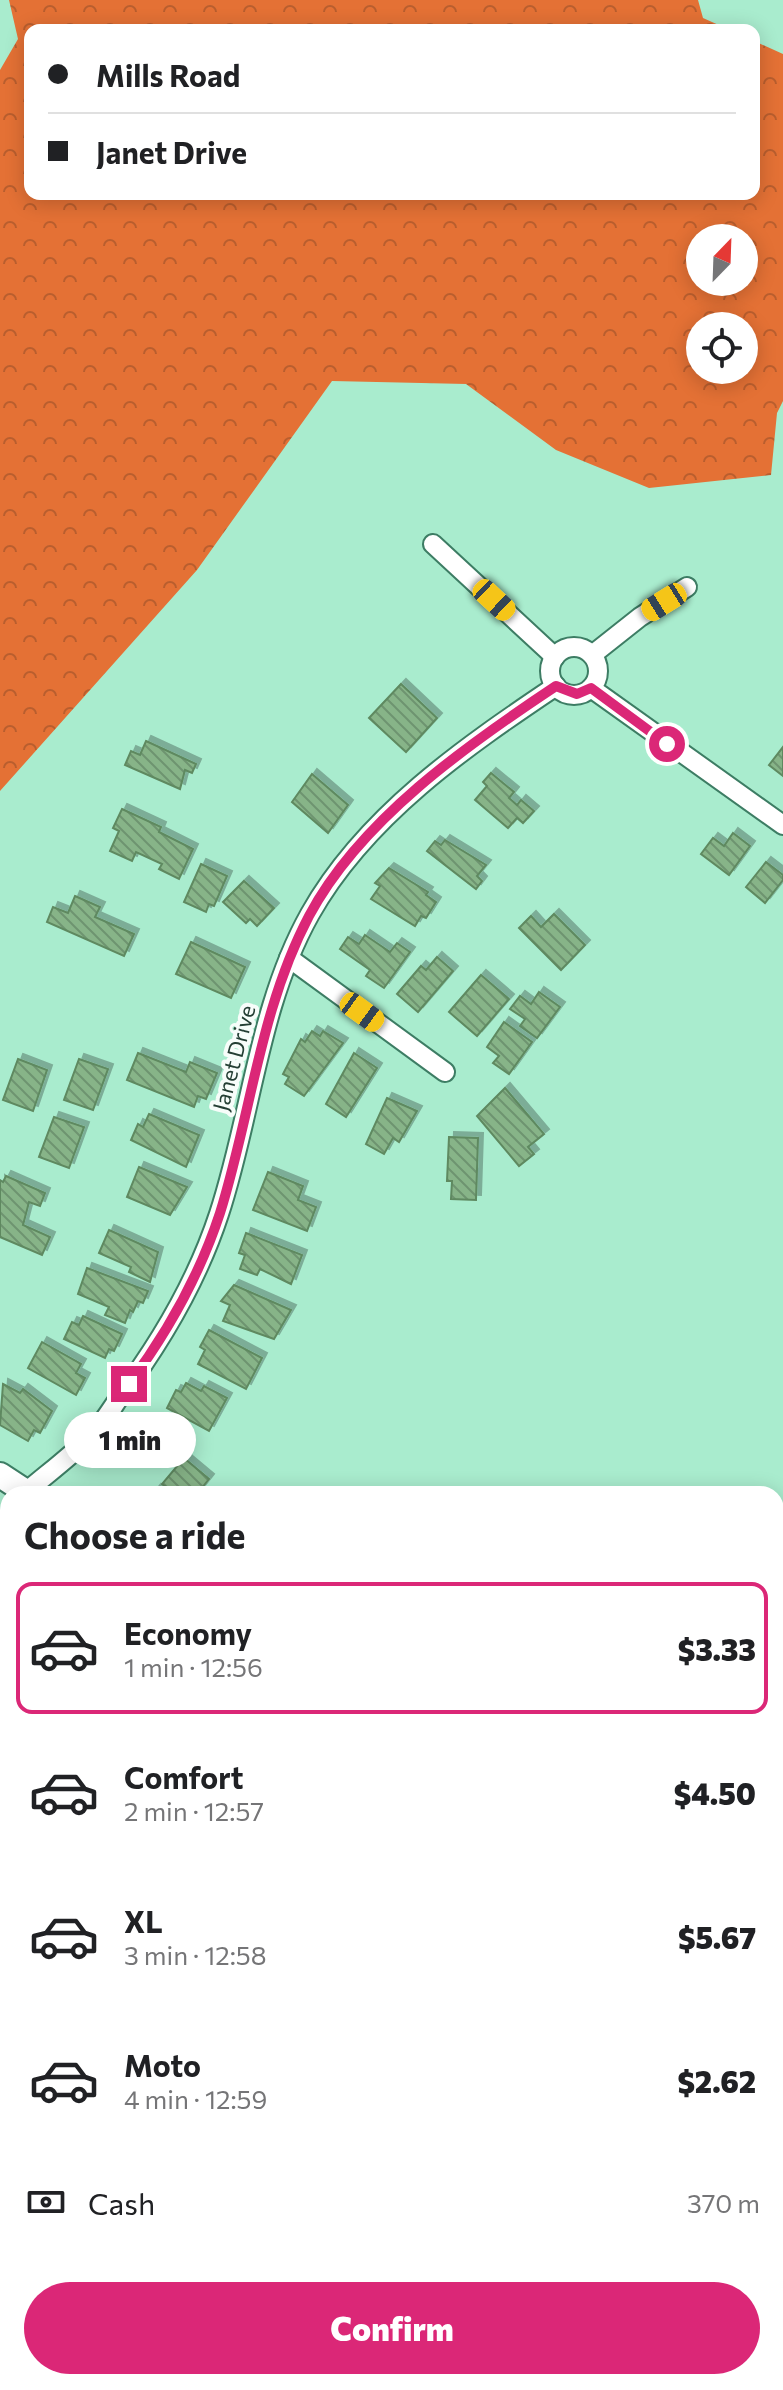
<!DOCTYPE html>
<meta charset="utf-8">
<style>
:root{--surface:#fff;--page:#f2f2f2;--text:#202124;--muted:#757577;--line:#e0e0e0;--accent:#db2777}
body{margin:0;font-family:Commissioner,sans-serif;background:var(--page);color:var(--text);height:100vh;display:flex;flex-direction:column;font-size:30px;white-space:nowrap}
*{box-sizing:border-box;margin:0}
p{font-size:26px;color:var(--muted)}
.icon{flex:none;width:44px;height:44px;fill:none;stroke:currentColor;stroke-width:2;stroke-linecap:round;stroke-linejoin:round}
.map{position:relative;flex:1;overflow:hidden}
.sheet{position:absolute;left:0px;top:1486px;width:784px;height:904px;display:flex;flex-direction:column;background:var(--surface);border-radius:24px 24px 0 0;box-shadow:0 4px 20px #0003}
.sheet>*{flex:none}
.guide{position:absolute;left:24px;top:24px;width:736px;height:176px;border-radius:16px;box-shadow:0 4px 20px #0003;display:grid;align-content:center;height:176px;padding:0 24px;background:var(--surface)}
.needle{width:52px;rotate:23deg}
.buttons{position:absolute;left:686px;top:224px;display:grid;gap:16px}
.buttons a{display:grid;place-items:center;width:72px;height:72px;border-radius:50%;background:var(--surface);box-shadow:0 4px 20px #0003;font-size:40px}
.end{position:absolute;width:36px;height:36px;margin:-18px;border:10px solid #db2777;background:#fff;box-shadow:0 0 0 4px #fff}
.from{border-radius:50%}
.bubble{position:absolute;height:56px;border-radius:28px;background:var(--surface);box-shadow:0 4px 20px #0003;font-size:26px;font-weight:800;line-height:56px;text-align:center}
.car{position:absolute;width:24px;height:48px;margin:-24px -12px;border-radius:10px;box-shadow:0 0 6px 2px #0007;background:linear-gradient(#f5c518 24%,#345 0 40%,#f5c518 0 76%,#345 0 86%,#f5c518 0)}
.guide b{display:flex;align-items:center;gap:28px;height:76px;font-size:30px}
.guide b+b{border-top:2px solid var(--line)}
.guide i{width:20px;height:20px;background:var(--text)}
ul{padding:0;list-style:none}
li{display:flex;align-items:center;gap:24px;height:132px;margin:0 16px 12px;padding:0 8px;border:4px solid transparent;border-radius:16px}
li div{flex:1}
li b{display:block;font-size:30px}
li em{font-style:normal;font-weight:800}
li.current{border-color:var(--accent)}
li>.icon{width:72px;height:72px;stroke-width:1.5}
h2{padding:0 24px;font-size:36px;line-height:96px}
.pay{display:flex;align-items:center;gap:20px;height:88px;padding:0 24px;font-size:30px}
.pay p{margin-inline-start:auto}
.primary-button{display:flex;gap:16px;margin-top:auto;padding:16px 24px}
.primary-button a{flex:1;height:92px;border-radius:48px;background:var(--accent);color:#fff;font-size:32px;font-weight:800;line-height:92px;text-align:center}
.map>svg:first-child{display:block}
.forest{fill:url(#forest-crowns);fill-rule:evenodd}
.building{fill:url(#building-back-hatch);stroke:#5e8960;stroke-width:2;filter:url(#shadow)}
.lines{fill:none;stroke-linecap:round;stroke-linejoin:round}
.minor-casing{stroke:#3d7d64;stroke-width:22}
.major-casing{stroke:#3d7d64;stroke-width:28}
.minor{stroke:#fff;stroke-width:18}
.major{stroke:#fff;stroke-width:24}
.route{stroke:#db2777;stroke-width:10}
.labels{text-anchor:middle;stroke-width:8;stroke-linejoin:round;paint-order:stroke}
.street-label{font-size:22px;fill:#243f34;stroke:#f7fdfa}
</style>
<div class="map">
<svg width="783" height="2390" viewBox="0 0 783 2390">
<defs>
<pattern id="forest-crowns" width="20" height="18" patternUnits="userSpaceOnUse" patternTransform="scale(2)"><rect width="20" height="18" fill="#e47135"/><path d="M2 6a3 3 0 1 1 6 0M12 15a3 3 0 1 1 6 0" fill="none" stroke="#b95e2e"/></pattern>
<pattern id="building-back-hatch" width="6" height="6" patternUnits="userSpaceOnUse" patternTransform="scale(2)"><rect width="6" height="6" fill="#87b488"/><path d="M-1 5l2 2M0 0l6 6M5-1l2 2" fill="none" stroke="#6e9470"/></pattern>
<filter id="shadow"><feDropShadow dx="5" dy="-5" stdDeviation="0" flood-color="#0004"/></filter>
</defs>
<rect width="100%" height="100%" fill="#a9ecce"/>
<g class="forest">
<path d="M 9,0 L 698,0 L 703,18 L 730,30 L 30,30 L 30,194 L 754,194 L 754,41 L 783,54 L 783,401 L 777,413 L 771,475 L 649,488 L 556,450 L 466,384 L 332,381 L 197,570 L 0,791 L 0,70 L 18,39 ZM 700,238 L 744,238 L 744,282 L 700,282 ZM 700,326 L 744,326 L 744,370 L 700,370 Z"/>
<path d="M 8,1731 L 8,2376 L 0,2376 L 0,1741 Z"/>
<path d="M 130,2382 L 480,2382 L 480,2390 L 304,2390 Z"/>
</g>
<g class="building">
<path d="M 401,684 L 437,718 L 406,752 L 369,718 Z"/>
<path d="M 146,741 L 196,764 L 192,773 L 185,770 L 180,789 L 125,765 L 131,751 L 140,755 Z"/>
<path d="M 783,747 L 783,776 L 769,765 Z"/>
<path d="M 491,773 L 514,792 L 509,798 L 517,805 L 521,800 L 534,811 L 523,823 L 517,818 L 508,828 L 475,800 L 487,786 L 483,782 Z"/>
<path d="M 312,774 L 348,805 L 328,833 L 292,802 Z"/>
<path d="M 122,809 L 161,827 L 159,832 L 193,849 L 179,879 L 159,869 L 162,864 L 136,852 L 132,861 L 110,851 L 119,831 L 113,828 Z"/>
<path d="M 733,833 L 750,846 L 729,875 L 701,854 L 713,838 L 724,846 Z"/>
<path d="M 445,840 L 486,865 L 477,876 L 482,881 L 476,889 L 427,851 L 435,841 L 441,845 Z"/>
<path d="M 766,862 L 783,875 L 783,880 L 765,903 L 746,887 Z"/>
<path d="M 201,864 L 227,876 L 214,906 L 209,904 L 206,912 L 184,902 Z"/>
<path d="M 389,868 L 428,892 L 426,895 L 436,902 L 426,918 L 421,916 L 415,926 L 371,899 L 380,886 L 375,883 Z"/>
<path d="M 244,881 L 274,908 L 257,926 L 250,919 L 246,923 L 223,902 Z"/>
<path d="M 75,896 L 100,907 L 95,917 L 134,934 L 124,956 L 47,922 L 53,907 L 68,913 Z"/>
<path d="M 554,914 L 585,945 L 561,970 L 519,928 L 531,916 L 541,927 Z"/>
<path d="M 365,935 L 390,952 L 397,943 L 410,952 L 384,988 L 366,976 L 370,970 L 340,949 L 348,937 L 359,944 Z"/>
<path d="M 191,942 L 245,967 L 231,998 L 176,974 Z"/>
<path d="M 437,957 L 453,971 L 418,1012 L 397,994 L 421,966 L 426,970 Z"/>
<path d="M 481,975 L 509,999 L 477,1036 L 449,1012 Z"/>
<path d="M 539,992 L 560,1007 L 537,1038 L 520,1026 L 525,1019 L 510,1009 L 520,996 L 531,1004 Z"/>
<path d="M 504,1022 L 532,1042 L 509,1074 L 493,1063 L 499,1056 L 487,1047 Z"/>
<path d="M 312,1031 L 320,1036 L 323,1031 L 343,1043 L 304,1096 L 285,1084 L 289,1077 L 283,1074 L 301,1039 L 305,1042 Z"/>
<path d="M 138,1053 L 186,1072 L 190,1062 L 217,1073 L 206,1099 L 198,1096 L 194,1107 L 127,1080 Z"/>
<path d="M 354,1053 L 377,1068 L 346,1117 L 326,1104 Z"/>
<path d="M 18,1059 L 47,1070 L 33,1111 L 3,1100 Z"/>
<path d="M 79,1059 L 108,1069 L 93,1110 L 64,1100 Z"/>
<path d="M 505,1088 L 544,1134 L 528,1147 L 534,1154 L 519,1166 L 477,1116 Z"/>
<path d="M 387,1098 L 417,1111 L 399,1142 L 393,1138 L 384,1154 L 366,1144 Z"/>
<path d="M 149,1114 L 199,1135 L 186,1167 L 131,1140 L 138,1124 L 143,1127 Z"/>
<path d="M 54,1117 L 84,1127 L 69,1168 L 39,1157 Z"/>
<path d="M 449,1137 L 478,1138 L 476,1200 L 451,1199 L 452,1181 L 447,1181 Z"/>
<path d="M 139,1167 L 187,1187 L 170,1215 L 127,1197 Z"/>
<path d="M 268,1172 L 303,1186 L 298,1200 L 316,1207 L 307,1231 L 253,1210 Z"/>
<path d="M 6,1176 L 45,1193 L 40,1206 L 29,1202 L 23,1225 L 50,1237 L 42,1255 L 0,1237 L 0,1180 L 3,1182 Z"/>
<path d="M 109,1230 L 158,1252 L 150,1282 L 129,1272 L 131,1267 L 99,1253 Z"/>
<path d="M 246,1233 L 302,1255 L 291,1284 L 260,1269 L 257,1275 L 240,1269 L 245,1255 L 239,1253 Z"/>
<path d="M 87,1268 L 148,1291 L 143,1303 L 138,1301 L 133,1312 L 130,1310 L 125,1323 L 105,1315 L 109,1307 L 78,1294 Z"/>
<path d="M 234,1285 L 291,1310 L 274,1339 L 223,1321 L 230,1305 L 221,1301 Z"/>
<path d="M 83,1316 L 122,1334 L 114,1351 L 109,1349 L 105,1358 L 64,1339 L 72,1322 L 79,1325 Z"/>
<path d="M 209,1330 L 262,1358 L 246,1389 L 198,1364 L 205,1350 L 200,1347 Z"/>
<path d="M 42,1342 L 81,1364 L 76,1373 L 85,1378 L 76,1395 L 28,1368 Z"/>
<path d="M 186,1383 L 201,1391 L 204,1386 L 227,1398 L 209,1431 L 167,1408 L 176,1390 L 181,1392 Z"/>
<path d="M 3,1384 L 20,1393 L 23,1389 L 52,1411 L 40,1433 L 34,1430 L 28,1441 L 0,1425 Z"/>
<path d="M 184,1458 L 209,1479 L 197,1494 L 152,1494 L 156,1489 L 161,1493 L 166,1487 L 162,1484 Z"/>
<path d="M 776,1831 L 783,1837 L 783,1856 L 776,1865 Z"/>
<path d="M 779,2079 L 783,2083 L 783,2143 L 776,2149 L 776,2082 Z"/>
<path d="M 776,2271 L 783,2276 L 783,2374 L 776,2382 L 776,2328 L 783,2320 L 776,2314 Z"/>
<path d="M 654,2382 L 678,2382 L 683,2390 L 658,2390 Z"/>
</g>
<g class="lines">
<defs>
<g id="minor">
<path d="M 433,544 L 555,657"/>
<circle cx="574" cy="671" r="24"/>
<path d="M 592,655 L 640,617 L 687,587"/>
<path d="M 591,688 L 783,825"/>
<path d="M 289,958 L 445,1072"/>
<path d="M 26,1492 C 47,1474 70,1457 90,1437 C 101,1426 110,1411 119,1398 C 161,1342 197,1281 219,1214 C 252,1114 258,1007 310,914 C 365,816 465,747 556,686"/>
<path d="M 740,2382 L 751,2390"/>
<path d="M 687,2387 L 695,2382"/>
<path d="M 481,2390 L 482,2382"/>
<path d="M 526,2390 L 527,2382"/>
</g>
<g id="major">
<path d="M 0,1475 L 29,1494"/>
<path d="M 776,1936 L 783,1941"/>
</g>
</defs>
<use href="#minor" class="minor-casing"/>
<use href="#major" class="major-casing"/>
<use href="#minor" class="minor"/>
<use href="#major" class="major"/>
</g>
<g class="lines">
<path class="route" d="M 129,1384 C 167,1333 200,1274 220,1213 C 251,1114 260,1009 309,916 C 360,820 467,745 556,686 L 577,694 L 591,688 L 667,744"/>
</g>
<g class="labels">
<g class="street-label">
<text transform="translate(234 1058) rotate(-75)" y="8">Janet Drive</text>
</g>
</g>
</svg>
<div class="buttons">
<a><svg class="needle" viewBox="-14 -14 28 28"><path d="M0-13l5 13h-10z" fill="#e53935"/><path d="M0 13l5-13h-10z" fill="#757577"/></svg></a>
<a><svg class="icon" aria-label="locate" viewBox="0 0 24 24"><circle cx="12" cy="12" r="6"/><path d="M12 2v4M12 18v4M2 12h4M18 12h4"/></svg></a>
</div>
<i class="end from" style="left:667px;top:744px"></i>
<i class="end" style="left:129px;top:1384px"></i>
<div class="bubble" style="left:64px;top:1412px;width:132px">1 min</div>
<i class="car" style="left:494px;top:600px;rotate:133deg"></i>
<i class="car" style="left:664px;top:602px;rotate:238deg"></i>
<i class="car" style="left:362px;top:1012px;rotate:126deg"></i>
<div class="guide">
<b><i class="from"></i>Mills Road</b>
<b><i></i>Janet Drive</b>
</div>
<section class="sheet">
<h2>Choose a ride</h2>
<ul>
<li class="current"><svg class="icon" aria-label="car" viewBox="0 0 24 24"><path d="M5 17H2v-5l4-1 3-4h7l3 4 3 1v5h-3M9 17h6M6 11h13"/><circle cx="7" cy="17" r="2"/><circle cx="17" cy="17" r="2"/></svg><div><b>Economy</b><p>1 min · 12:56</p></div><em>$3.33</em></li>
<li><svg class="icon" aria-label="car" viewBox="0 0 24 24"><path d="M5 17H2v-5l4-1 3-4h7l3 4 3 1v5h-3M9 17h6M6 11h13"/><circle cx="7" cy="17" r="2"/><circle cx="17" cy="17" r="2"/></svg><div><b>Comfort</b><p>2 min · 12:57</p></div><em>$4.50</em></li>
<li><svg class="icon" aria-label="car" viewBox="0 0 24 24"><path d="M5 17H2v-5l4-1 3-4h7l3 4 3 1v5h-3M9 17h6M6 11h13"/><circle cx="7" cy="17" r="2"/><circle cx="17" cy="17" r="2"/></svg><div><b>XL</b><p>3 min · 12:58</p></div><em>$5.67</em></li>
<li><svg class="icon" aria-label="car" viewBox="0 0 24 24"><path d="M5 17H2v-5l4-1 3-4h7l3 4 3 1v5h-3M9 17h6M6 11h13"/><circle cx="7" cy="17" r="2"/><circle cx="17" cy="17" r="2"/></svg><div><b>Moto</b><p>4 min · 12:59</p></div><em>$2.62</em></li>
</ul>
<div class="pay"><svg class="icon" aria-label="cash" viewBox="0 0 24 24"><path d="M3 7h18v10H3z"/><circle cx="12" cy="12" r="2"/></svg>Cash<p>370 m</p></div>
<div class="primary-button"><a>Confirm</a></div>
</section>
</div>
